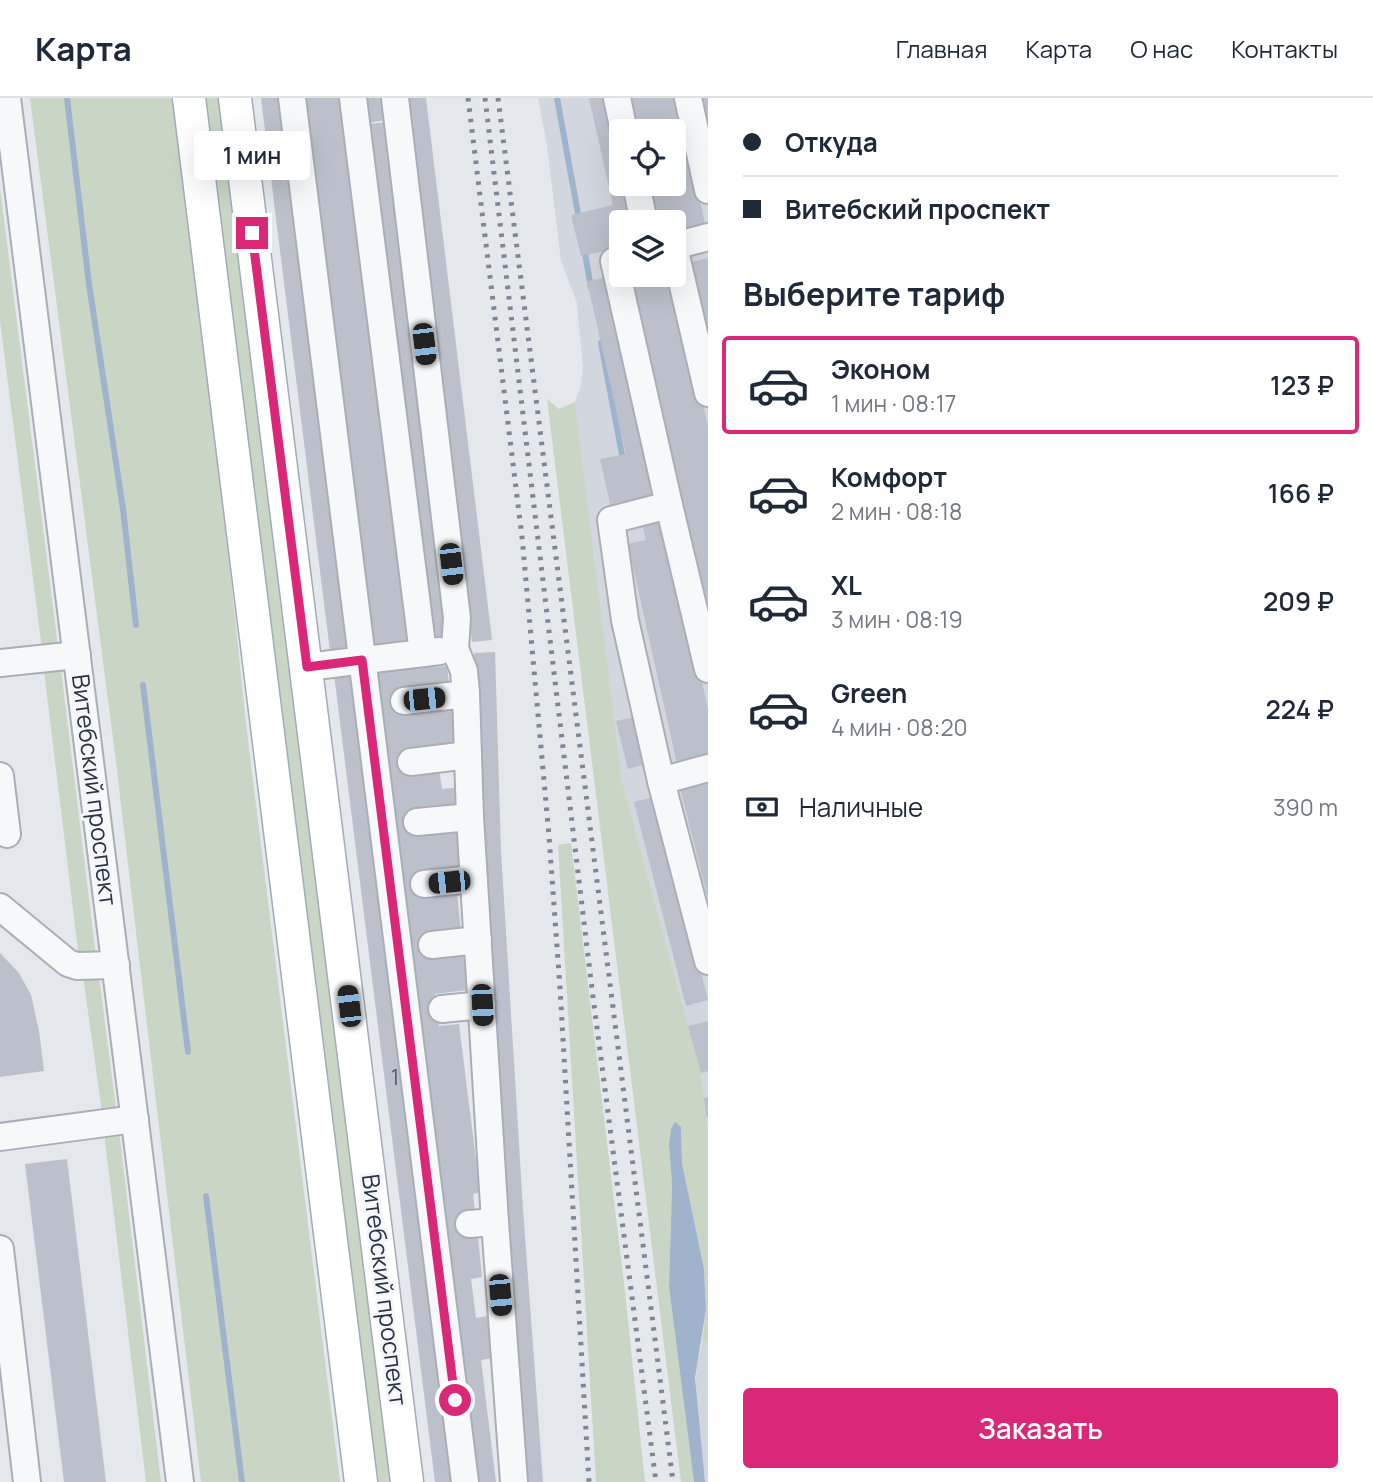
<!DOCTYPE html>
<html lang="ru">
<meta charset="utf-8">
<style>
:root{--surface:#fff;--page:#f6f6f7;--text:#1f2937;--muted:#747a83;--line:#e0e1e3;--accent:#db2777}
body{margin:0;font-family:Manrope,sans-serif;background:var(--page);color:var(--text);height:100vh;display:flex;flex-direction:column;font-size:26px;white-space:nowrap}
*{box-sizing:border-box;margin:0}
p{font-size:23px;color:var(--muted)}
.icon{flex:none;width:38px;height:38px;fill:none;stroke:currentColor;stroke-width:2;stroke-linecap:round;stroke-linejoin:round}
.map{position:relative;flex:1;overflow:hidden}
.side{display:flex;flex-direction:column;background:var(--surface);width:665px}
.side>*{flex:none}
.guide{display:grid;align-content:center;height:154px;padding:0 35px;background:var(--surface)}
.fabs{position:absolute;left:609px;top:21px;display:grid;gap:14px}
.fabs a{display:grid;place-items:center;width:77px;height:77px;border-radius:7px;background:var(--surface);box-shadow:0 7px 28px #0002;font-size:35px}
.end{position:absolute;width:32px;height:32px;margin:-16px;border:9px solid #db2777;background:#fff;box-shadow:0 0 0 4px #fff}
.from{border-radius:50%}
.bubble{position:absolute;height:49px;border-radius:7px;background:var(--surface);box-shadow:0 7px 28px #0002;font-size:23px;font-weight:600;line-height:49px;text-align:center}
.car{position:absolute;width:21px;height:42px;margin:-21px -10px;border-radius:9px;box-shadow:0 0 5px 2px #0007;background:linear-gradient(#222 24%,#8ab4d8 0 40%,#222 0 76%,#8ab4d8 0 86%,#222 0)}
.guide b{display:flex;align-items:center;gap:24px;height:66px;font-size:26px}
.guide b+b{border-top:2px solid var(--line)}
.guide i{width:18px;height:18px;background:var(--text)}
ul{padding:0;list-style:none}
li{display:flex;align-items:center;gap:21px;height:98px;margin:0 14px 10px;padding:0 21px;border:4px solid transparent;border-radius:7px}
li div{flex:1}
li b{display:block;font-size:26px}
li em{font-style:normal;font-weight:600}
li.selected{border-color:var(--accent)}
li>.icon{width:63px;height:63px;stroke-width:1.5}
h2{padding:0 35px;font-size:32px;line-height:84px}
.pay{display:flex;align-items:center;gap:18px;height:77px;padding:0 35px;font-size:26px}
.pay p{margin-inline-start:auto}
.button{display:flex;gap:14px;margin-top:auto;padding:14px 35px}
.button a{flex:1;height:80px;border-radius:7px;background:var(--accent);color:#fff;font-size:28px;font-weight:600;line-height:80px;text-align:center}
header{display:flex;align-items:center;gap:42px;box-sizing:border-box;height:98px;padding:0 35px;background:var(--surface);border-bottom:2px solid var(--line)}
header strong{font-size:33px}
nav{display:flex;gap:38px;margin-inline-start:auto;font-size:24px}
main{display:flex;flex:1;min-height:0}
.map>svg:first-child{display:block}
.built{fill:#d2d6de;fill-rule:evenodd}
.green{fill:#c9d6c5}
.water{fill:#9fb4cc}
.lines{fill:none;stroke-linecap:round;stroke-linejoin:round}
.stream{stroke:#9fb4cc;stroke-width:6}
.building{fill:#bbc0ca}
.minor-casing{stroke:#a9aeb7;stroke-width:30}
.major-casing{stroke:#a3abb8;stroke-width:35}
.minor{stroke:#f7f8fa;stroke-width:26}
.major{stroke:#fff;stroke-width:32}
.rail{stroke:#7d8696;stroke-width:5;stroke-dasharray:3.5 7;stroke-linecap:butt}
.route{stroke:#db2777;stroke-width:9}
.labels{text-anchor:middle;stroke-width:6;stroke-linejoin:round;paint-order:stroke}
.number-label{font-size:21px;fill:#4f5766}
.street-label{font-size:24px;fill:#2b3445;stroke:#f4f6f9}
</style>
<header>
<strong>Карта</strong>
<nav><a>Главная</a><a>Карта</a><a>О нас</a><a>Контакты</a></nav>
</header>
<main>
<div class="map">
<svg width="708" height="1384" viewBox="0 0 708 1384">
<rect width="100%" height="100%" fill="#e4e7ec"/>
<g class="built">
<path d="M 538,0 L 708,0 L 708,1033 L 701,975 L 622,683 L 575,304 L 581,287 L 583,270 L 577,205 L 561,163 L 547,47 ZM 621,33 L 674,33 L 674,86 L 621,86 ZM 621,124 L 674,124 L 674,177 L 621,177 Z"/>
<path d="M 702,1244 L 708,1245 L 708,1384 L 705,1384 L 695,1294 L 697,1268 Z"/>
</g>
<g class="green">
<path d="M 30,0 L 177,0 L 193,113 L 246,626 L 340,1384 L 201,1384 L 115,656 Z"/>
<path d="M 206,0 L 218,0 L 390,1384 L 378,1384 Z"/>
<path d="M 0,90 L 58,549 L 42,551 L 0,223 Z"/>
<path d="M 547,301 L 559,311 L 575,304 L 622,683 L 701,975 L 708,1033 L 708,1245 L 702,1244 L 706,1211 L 704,1171 L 682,1065 L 681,1030 L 675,1025 L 671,1031 L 669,1046 L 672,1087 L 669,1189 L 694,1384 L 681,1384 Z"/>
<path d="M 61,571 L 96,859 L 79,860 L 44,573 Z"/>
<path d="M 571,745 L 625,1194 L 645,1384 L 596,1384 L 558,747 Z"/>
<path d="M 83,878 L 99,878 L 116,1011 L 102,1014 Z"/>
<path d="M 119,1033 L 161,1384 L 146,1384 L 104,1034 Z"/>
</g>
<path class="water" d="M 675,1024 L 681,1029 L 682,1065 L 704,1171 L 706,1211 L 695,1280 L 705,1384 L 694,1384 L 669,1189 L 672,1087 L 669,1046 L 671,1031 Z"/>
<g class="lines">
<g class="stream">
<path d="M 67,0 L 89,186 L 123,411 L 136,527"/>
<path d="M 557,0 L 579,121"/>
<path d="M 584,149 L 591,190"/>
<path d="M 601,245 L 623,362"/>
<path d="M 143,587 L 188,954"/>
<path d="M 206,1098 L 242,1384"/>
</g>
</g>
<g class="building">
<path d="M 261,0 L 282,0 L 351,550 L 330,553 Z"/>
<path d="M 303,0 L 344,0 L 412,543 L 372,548 Z"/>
<path d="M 364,0 L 385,0 L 387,22 L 367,25 Z"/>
<path d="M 405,0 L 426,0 L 492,542 L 472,544 Z"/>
<path d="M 589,0 L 610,0 L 621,53 L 621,86 L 629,86 L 637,124 L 621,124 L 621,150 L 581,158 L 571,117 L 613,107 Z"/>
<path d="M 632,0 L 679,0 L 706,131 L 674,137 L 674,124 L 658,124 L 650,86 L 674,86 L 674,33 L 639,33 Z"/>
<path d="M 700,0 L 708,0 L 708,35 Z"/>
<path d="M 387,24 L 448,538 L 430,539 L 369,26 Z"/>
<path d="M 708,160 L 708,230 L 707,230 L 692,164 Z"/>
<path d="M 626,177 L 673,177 L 708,328 L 708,521 Z"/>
<path d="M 608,179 L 659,399 L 611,410 L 600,361 L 626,356 L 587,183 Z"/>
<path d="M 666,422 L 708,611 L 708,659 L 677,666 L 628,446 L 646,442 L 642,427 Z"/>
<path d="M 495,554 L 501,753 L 523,1111 L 543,1384 L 523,1384 L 481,751 L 474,555 Z"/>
<path d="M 434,559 L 435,569 L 447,568 L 449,586 L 397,592 L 400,617 L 452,611 L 456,647 L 405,653 L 408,677 L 439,672 L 442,691 L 454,690 L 457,707 L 412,713 L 416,737 L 457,732 L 462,770 L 457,795 L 467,892 L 435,896 L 439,928 L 459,926 L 480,1094 L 473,1096 L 475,1114 L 463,1115 L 466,1139 L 478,1138 L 482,1179 L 471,1181 L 476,1220 L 487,1218 L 493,1260 L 481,1262 L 496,1384 L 477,1384 L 375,567 Z"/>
<path d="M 354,574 L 455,1384 L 435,1384 L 334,576 Z"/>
<path d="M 634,619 L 646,666 L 628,671 L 616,623 Z"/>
<path d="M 708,683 L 708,797 L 707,797 L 680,690 Z"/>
<path d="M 657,698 L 708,902 L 686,908 L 634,704 Z"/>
<path d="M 0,855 L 19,875 L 31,897 L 39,933 L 44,973 L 0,979 Z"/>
<path d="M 708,923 L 708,973 L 701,975 L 688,928 Z"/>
<path d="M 708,999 L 708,1019 L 706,1019 L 704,1000 Z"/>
<path d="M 67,1061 L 106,1384 L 64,1384 L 46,1237 L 25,1066 Z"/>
</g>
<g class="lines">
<defs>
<g id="minor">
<path d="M 7,0 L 180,1384"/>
<path d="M 292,0 L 465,1384"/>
<path d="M 353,0 L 423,555"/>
<path d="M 395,0 L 457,520 L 455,551 L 464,573 L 466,596 L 470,719 L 495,1124 L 514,1384"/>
<path d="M 617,0 L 624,33"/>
<path d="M 688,0 L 708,92"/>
<path d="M 636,86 L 644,124"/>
<path d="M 674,148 L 708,139"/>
<path d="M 674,149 L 708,295"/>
<path d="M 621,161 L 614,163 L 669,407 L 611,422 L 625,522 L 661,683 L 708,863"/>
<path d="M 669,407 L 708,571"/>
<path d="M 0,565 L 77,557"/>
<path d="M 307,569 L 440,553"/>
<path d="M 404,603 L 466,596"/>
<path d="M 411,664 L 468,657"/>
<path d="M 0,678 L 7,736"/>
<path d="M 661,683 L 708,670"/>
<path d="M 417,724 L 470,719"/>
<path d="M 424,786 L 474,781"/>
<path d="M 0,809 L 68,865 L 77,868 L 116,867"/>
<path d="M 432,847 L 478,842"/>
<path d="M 442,911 L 482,907"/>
<path d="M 0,1039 L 135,1021"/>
<path d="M 469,1126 L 495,1124"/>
<path d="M 0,1151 L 27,1384"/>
</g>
<g id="major">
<path d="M 189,0 L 361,1384"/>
<path d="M 235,0 L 407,1384"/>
</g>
</defs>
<use href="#minor" class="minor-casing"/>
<use href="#major" class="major-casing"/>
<use href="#minor" class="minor"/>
<use href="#major" class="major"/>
<g class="rail">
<path d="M 468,0 L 522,439 L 549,738 L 560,890 L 589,1384"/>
<path d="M 485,0 L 592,891 L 656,1384"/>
<path d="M 498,0 L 673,1384"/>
</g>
</g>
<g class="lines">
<path class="route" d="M 252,135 L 307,569 L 362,562 L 455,1302"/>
</g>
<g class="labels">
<g class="number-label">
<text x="395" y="987">1</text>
</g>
<g class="street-label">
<text transform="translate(94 692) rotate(83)" y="8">Витебский проспект</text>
<text transform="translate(384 1192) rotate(83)" y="8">Витебский проспект</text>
</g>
</g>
</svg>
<div class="fabs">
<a><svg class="icon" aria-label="locate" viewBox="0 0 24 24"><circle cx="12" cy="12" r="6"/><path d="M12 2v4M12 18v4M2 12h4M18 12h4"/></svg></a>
<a><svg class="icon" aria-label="layers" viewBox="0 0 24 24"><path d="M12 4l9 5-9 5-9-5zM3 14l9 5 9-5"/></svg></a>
</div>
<i class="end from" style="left:455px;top:1302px"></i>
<i class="end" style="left:252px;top:135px"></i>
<div class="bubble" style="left:194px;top:33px;width:116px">1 мин</div>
<i class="car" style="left:424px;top:246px;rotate:173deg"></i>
<i class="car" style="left:451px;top:466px;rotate:173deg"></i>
<i class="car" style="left:424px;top:601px;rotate:84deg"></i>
<i class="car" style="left:449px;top:784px;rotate:264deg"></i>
<i class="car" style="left:482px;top:907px;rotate:177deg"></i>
<i class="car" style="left:349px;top:908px;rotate:353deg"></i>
<i class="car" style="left:500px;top:1197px;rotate:175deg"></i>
</div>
<section class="side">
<div class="guide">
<b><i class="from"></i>Откуда</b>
<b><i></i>Витебский проспект</b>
</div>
<h2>Выберите тариф</h2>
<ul>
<li class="selected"><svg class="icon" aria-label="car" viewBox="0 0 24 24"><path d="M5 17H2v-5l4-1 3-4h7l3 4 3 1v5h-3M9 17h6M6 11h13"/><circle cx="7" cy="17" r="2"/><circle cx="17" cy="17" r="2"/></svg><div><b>Эконом</b><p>1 мин · 08:17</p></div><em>123 ₽</em></li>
<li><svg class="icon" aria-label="car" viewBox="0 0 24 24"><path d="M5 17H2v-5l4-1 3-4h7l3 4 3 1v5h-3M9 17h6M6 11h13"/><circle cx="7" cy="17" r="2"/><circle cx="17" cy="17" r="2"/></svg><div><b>Комфорт</b><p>2 мин · 08:18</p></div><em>166 ₽</em></li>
<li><svg class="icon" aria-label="car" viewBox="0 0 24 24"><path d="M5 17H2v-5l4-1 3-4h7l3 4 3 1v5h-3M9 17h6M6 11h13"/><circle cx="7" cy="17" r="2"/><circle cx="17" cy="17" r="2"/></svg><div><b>XL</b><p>3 мин · 08:19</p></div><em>209 ₽</em></li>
<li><svg class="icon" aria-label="car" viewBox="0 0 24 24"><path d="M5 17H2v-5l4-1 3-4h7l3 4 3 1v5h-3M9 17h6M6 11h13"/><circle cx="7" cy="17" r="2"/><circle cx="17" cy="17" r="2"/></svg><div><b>Green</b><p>4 мин · 08:20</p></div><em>224 ₽</em></li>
</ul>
<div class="pay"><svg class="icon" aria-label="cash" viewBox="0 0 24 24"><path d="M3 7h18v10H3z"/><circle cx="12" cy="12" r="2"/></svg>Наличные<p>390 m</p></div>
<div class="button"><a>Заказать</a></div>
</section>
</main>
